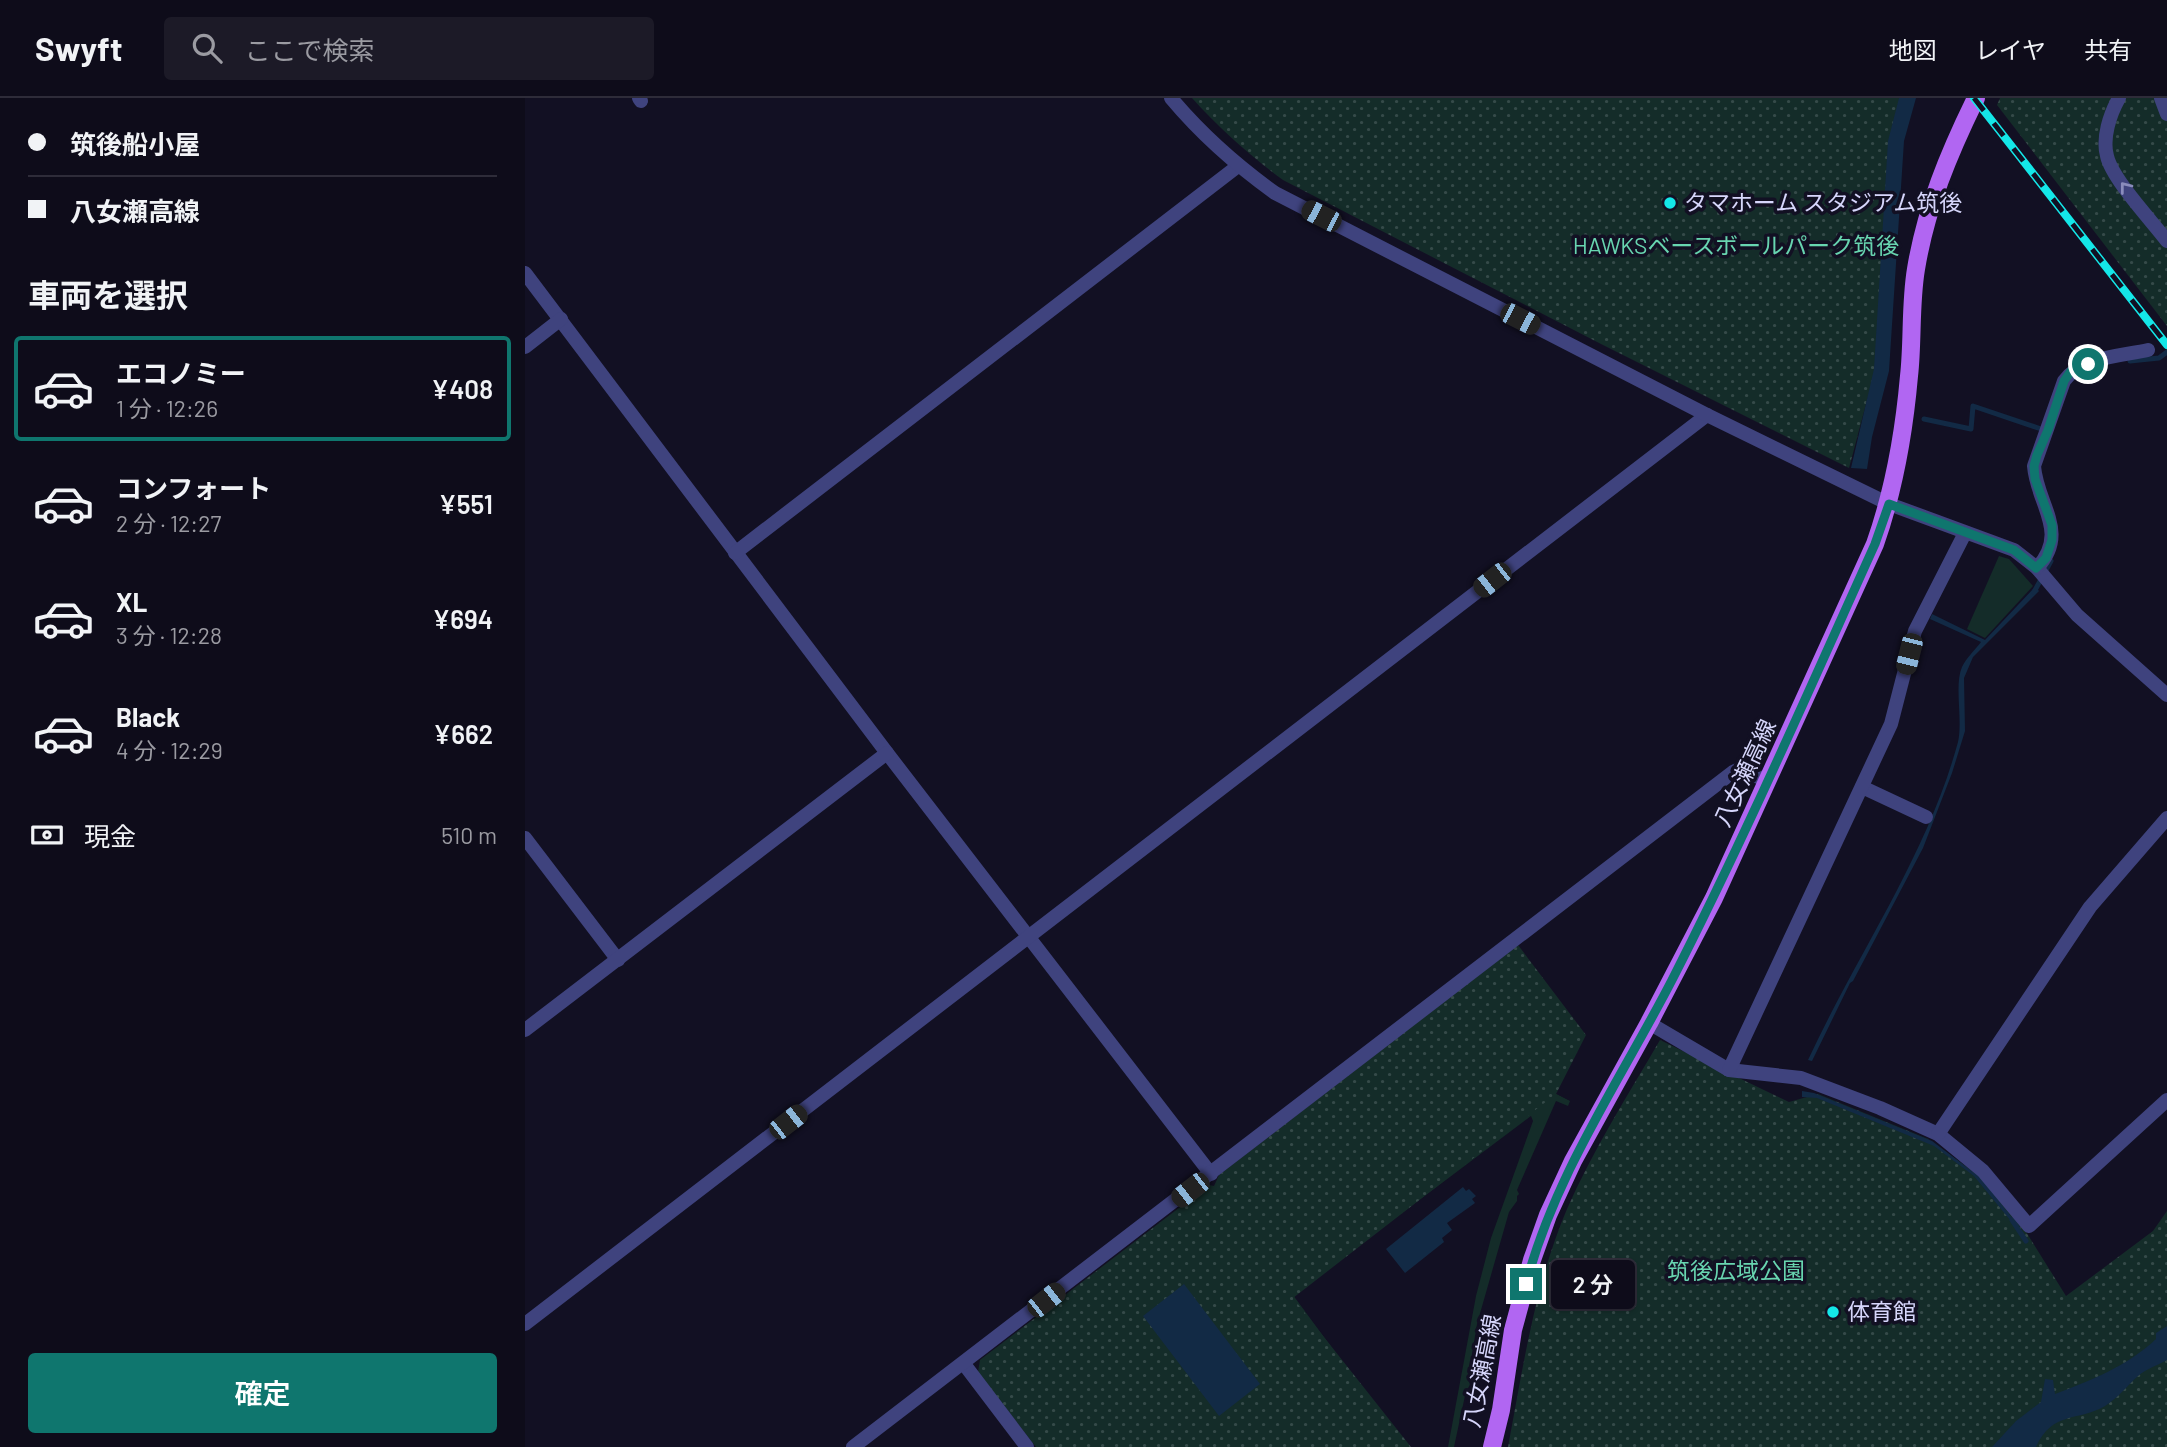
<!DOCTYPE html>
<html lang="ja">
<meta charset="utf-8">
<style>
:root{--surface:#0e0c1a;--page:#1c1a27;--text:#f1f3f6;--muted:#9b9ba2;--line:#2e2c39;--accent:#0f766e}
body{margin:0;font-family:Barlow,"Noto Sans JP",sans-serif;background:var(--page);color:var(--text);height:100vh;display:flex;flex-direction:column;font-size:26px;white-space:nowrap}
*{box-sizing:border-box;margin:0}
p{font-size:23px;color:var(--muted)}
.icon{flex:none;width:38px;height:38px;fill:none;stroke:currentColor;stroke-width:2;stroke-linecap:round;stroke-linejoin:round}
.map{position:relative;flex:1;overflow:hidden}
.drawer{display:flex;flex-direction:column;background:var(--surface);width:525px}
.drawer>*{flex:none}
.guide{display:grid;align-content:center;height:154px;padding:0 28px;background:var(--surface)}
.end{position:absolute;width:32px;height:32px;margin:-16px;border:9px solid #0f766e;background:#fff;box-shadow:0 0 0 4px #fff}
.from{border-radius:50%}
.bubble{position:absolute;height:49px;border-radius:7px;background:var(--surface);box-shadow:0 2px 5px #0004,0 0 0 2px var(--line);font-size:23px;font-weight:600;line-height:49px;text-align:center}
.car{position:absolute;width:21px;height:42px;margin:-21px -10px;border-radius:9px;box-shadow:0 0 5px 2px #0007;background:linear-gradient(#222 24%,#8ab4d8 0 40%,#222 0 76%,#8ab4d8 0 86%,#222 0)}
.guide b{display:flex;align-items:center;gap:24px;height:66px;font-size:26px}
.guide b+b{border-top:2px solid var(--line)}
.guide i{width:18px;height:18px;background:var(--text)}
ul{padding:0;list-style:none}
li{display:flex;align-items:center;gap:21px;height:105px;margin:0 14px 10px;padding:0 14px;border:4px solid transparent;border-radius:7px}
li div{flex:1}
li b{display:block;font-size:26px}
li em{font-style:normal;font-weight:600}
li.selected{border-color:var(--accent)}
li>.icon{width:63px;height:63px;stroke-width:1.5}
h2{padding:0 28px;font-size:32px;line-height:84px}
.pay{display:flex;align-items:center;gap:18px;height:77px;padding:0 28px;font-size:26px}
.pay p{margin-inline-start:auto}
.cta{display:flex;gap:14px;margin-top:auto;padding:14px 28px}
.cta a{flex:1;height:80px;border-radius:7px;background:var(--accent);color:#fff;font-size:28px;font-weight:600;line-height:80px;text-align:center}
header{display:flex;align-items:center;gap:42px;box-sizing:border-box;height:98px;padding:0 35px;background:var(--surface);border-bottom:2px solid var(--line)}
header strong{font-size:33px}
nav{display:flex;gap:38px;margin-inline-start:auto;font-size:24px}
.search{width:490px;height:63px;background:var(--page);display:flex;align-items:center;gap:18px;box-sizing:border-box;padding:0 24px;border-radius:7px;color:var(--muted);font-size:26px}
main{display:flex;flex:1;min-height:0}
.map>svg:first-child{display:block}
.green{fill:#142c29}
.park{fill:url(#park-dots)}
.water{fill:#122a45}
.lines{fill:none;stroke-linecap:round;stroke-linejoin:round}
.stream{stroke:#122a45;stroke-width:5}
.minor{stroke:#3f437e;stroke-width:14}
.tertiary{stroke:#3f437e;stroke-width:14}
.primary{stroke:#b166f2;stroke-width:18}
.rail-casing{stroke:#14e7e8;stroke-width:8}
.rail{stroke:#121023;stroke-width:5;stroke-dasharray:16;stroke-linecap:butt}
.oneway{stroke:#8a8cbc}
.route{stroke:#0f766e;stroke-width:9}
.poi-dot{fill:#14e7e8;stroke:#121023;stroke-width:2.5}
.labels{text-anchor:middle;stroke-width:7;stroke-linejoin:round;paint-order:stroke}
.poi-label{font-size:23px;fill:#d6d6fb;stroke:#121023;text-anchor:start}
.park-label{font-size:23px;fill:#68d5b0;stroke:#121023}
.street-label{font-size:23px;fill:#d6d6fb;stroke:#121023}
</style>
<header>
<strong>Swyft</strong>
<div class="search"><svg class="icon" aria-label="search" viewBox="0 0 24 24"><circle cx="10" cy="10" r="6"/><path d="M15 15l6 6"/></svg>ここで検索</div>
<nav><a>地図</a><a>レイヤ</a><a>共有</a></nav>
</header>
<main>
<section class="drawer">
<div class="guide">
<b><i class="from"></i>筑後船小屋</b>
<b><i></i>八女瀬高線</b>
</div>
<h2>車両を選択</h2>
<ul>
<li class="selected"><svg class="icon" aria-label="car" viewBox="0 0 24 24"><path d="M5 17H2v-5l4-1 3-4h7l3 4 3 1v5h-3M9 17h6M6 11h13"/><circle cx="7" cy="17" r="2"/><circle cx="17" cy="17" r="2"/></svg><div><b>エコノミー</b><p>1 分 · 12:26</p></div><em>¥408</em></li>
<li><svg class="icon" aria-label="car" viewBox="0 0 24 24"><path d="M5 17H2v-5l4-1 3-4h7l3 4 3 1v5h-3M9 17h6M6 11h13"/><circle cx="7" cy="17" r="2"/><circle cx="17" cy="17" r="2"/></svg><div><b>コンフォート</b><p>2 分 · 12:27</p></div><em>¥551</em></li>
<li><svg class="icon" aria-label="car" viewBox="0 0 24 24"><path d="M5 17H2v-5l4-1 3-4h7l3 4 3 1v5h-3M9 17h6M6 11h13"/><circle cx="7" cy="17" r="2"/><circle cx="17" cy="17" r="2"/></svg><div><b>XL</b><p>3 分 · 12:28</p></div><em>¥694</em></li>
<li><svg class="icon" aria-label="car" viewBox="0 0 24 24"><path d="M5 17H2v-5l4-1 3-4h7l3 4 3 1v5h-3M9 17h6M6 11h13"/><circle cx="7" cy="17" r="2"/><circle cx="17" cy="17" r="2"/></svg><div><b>Black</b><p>4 分 · 12:29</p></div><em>¥662</em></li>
</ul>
<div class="pay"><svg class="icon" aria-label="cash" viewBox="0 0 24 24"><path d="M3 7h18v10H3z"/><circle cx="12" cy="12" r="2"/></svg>現金<p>510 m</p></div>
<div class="cta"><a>確定</a></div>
</section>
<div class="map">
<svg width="1642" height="1349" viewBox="0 0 1642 1349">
<defs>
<pattern id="park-dots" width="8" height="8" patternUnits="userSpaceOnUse" patternTransform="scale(1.75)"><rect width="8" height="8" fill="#142c29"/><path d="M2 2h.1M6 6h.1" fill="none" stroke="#354a49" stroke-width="1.8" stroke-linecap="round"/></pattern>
</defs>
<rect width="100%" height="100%" fill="#121023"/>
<g class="green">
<path d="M 1474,458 L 1484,461 L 1508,488 L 1460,540 L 1442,531 Z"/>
<path d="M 1023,992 L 1045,1003 L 1043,1008 L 1031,1003 L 992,1092 L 994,1096 L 992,1098 L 992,1103 L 984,1114 L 952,1226 L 943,1280 L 945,1287 L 941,1293 L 929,1349 L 923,1349 L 951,1198 L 966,1140 L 1008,1023 L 1006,1018 L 768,1197 L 821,1269 L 760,1201 Z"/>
</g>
<g class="park">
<path d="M 667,0 L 1377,0 L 1349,276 L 1324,370 L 1076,246 L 758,82 C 724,57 695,31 667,0 Z"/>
<path d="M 1475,0 L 1642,0 L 1642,228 L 1472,7 Z"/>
<path d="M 993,847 L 1061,937 L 1031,996 L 1044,1003 L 1043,1006 L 1027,999 L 768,1200 L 886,1349 L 511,1349 L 453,1274 L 455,1262 L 684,1087 L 689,1088 L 694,1077 Z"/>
<path d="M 1135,942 L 1264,1004 L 1293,996 L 1403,1041 L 1457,1080 L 1498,1129 L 1541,1198 L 1628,1133 L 1642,1113 L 1642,1349 L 983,1349 C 998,1269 1010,1186 1042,1111 C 1068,1052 1103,997 1135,942 Z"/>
</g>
<g class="water">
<path d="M 1374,0 L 1391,0 L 1379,43 L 1364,273 L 1347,339 L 1342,371 L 1326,370 L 1349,271 L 1363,43 Z"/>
<path d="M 1510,489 L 1514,493 L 1448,559 L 1439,580 L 1440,633 L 1427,675 L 1398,750 L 1328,883 L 1325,885 L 1287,963 L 1283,962 C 1332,856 1402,758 1433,644 C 1438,622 1429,587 1437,569 C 1441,560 1450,552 1456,544 L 1405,521 L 1407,516 L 1460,542 Z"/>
<path d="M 1277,993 L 1289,995 L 1407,1043 L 1456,1080 L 1492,1126 L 1490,1128 L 1449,1078 L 1409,1048 L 1292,1000 L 1277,999 Z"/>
<path d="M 938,1089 L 941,1093 L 944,1091 L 951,1098 L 947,1101 L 950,1105 L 922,1125 L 927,1132 L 917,1140 L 919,1144 L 880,1175 L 861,1151 Z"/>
<path d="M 659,1186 L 735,1286 L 694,1318 L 618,1218 Z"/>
<path d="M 1642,1228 L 1642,1262 C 1633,1267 1621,1271 1613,1278 C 1602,1288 1593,1300 1580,1308 C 1553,1324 1528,1312 1511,1349 L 1467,1349 L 1491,1323 L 1516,1304 L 1520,1281 L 1528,1282 L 1530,1296 C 1565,1283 1604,1267 1631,1241 L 1631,1235 Z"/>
</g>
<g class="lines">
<g class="stream">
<path d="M 1605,263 L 1634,260 L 1642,254"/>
<path d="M 1399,321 L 1446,331 L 1448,308 L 1516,331"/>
<path d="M 1509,494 L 1526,463"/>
<path d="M 1487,1122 L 1501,1143"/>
</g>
<g class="minor">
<path d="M 114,0 L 116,3"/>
<path d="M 1594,0 C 1585,16 1577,40 1582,58 C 1587,81 1627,123 1642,143"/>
<path d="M 1636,0 L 1642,16"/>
<path d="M 0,175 L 362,655 L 686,1076"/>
<path d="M 0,249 L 36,221"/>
<path d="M 1364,406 L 1489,452 L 1512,470 L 1552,517 L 1642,597"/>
<path d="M 210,455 L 713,68"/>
<path d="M 1512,470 C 1545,434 1512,407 1509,368 L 1539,283 C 1556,259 1596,258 1623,252"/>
<path d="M 1337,689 L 1401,719"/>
<path d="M 0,740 L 93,862"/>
<path d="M 1124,925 L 1204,972 L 1276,980 L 1355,1010 L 1413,1036 L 1458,1073 L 1504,1128 L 1642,1002"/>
<path d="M 0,932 L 362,655"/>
<path d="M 1204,972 L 1366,626 L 1390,533 L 1440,435"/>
<path d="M 1413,1036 L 1565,809 L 1642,720"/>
<path d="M 0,1226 L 1182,317"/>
<path d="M 439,1266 L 502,1349"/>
<path d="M 328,1349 L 1208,674 L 1214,671 L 1243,683"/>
</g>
<path class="tertiary" d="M 646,0 C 677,37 711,67 750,95 L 1182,317 L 1364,406"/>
<path class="primary" d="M 967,1349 L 976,1312 L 988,1232 L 1007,1162 L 1023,1117 L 1048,1063 L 1124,925 L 1189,800 L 1350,446 C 1369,392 1379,335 1384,278 C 1388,243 1385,207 1391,171 C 1401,110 1424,55 1451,0"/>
<defs>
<path id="rail" d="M 1449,0 L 1642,247"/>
</defs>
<use href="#rail" class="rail-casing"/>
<use href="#rail" class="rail"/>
</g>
<defs><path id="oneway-chevron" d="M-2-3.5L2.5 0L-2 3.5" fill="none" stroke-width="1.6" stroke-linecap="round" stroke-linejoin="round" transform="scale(1.75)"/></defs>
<use class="oneway" href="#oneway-chevron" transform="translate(1600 89) rotate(-128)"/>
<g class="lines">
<path class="route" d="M 1001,1186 C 1030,1076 1096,981 1147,882 C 1220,739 1284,592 1350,446 L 1364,406 L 1489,452 L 1511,470 L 1521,460 L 1527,442 L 1527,427 L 1510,381 L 1509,368 L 1512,357 L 1523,332 L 1539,283 L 1546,273 L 1563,266"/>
</g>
<g class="poi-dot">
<circle cx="1145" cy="105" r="7"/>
<circle cx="1308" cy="1214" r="7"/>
</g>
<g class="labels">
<g class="poi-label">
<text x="1159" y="113">タマホーム スタジアム筑後</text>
<text x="1322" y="1222">体育館</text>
</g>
<g class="park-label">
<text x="1211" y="156">HAWKSベースボールパーク筑後</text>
<text x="1211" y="1181">筑後広域公園</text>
</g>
<g class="street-label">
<text transform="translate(1220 675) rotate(-65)" y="8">八女瀬高線</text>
<text transform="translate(957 1273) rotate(-79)" y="8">八女瀬高線</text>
</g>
</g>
</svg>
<i class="end from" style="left:1563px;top:266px"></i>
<i class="end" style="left:1001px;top:1186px"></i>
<div class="bubble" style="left:1026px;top:1162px;width:84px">2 分</div>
<i class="car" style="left:796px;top:118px;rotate:297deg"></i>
<i class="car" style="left:995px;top:221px;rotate:117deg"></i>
<i class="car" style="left:967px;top:482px;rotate:232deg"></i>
<i class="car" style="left:1384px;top:556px;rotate:194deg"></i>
<i class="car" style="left:263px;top:1024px;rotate:52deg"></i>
<i class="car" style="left:665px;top:1092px;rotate:232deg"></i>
<i class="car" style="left:521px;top:1202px;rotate:52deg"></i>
</div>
</main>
